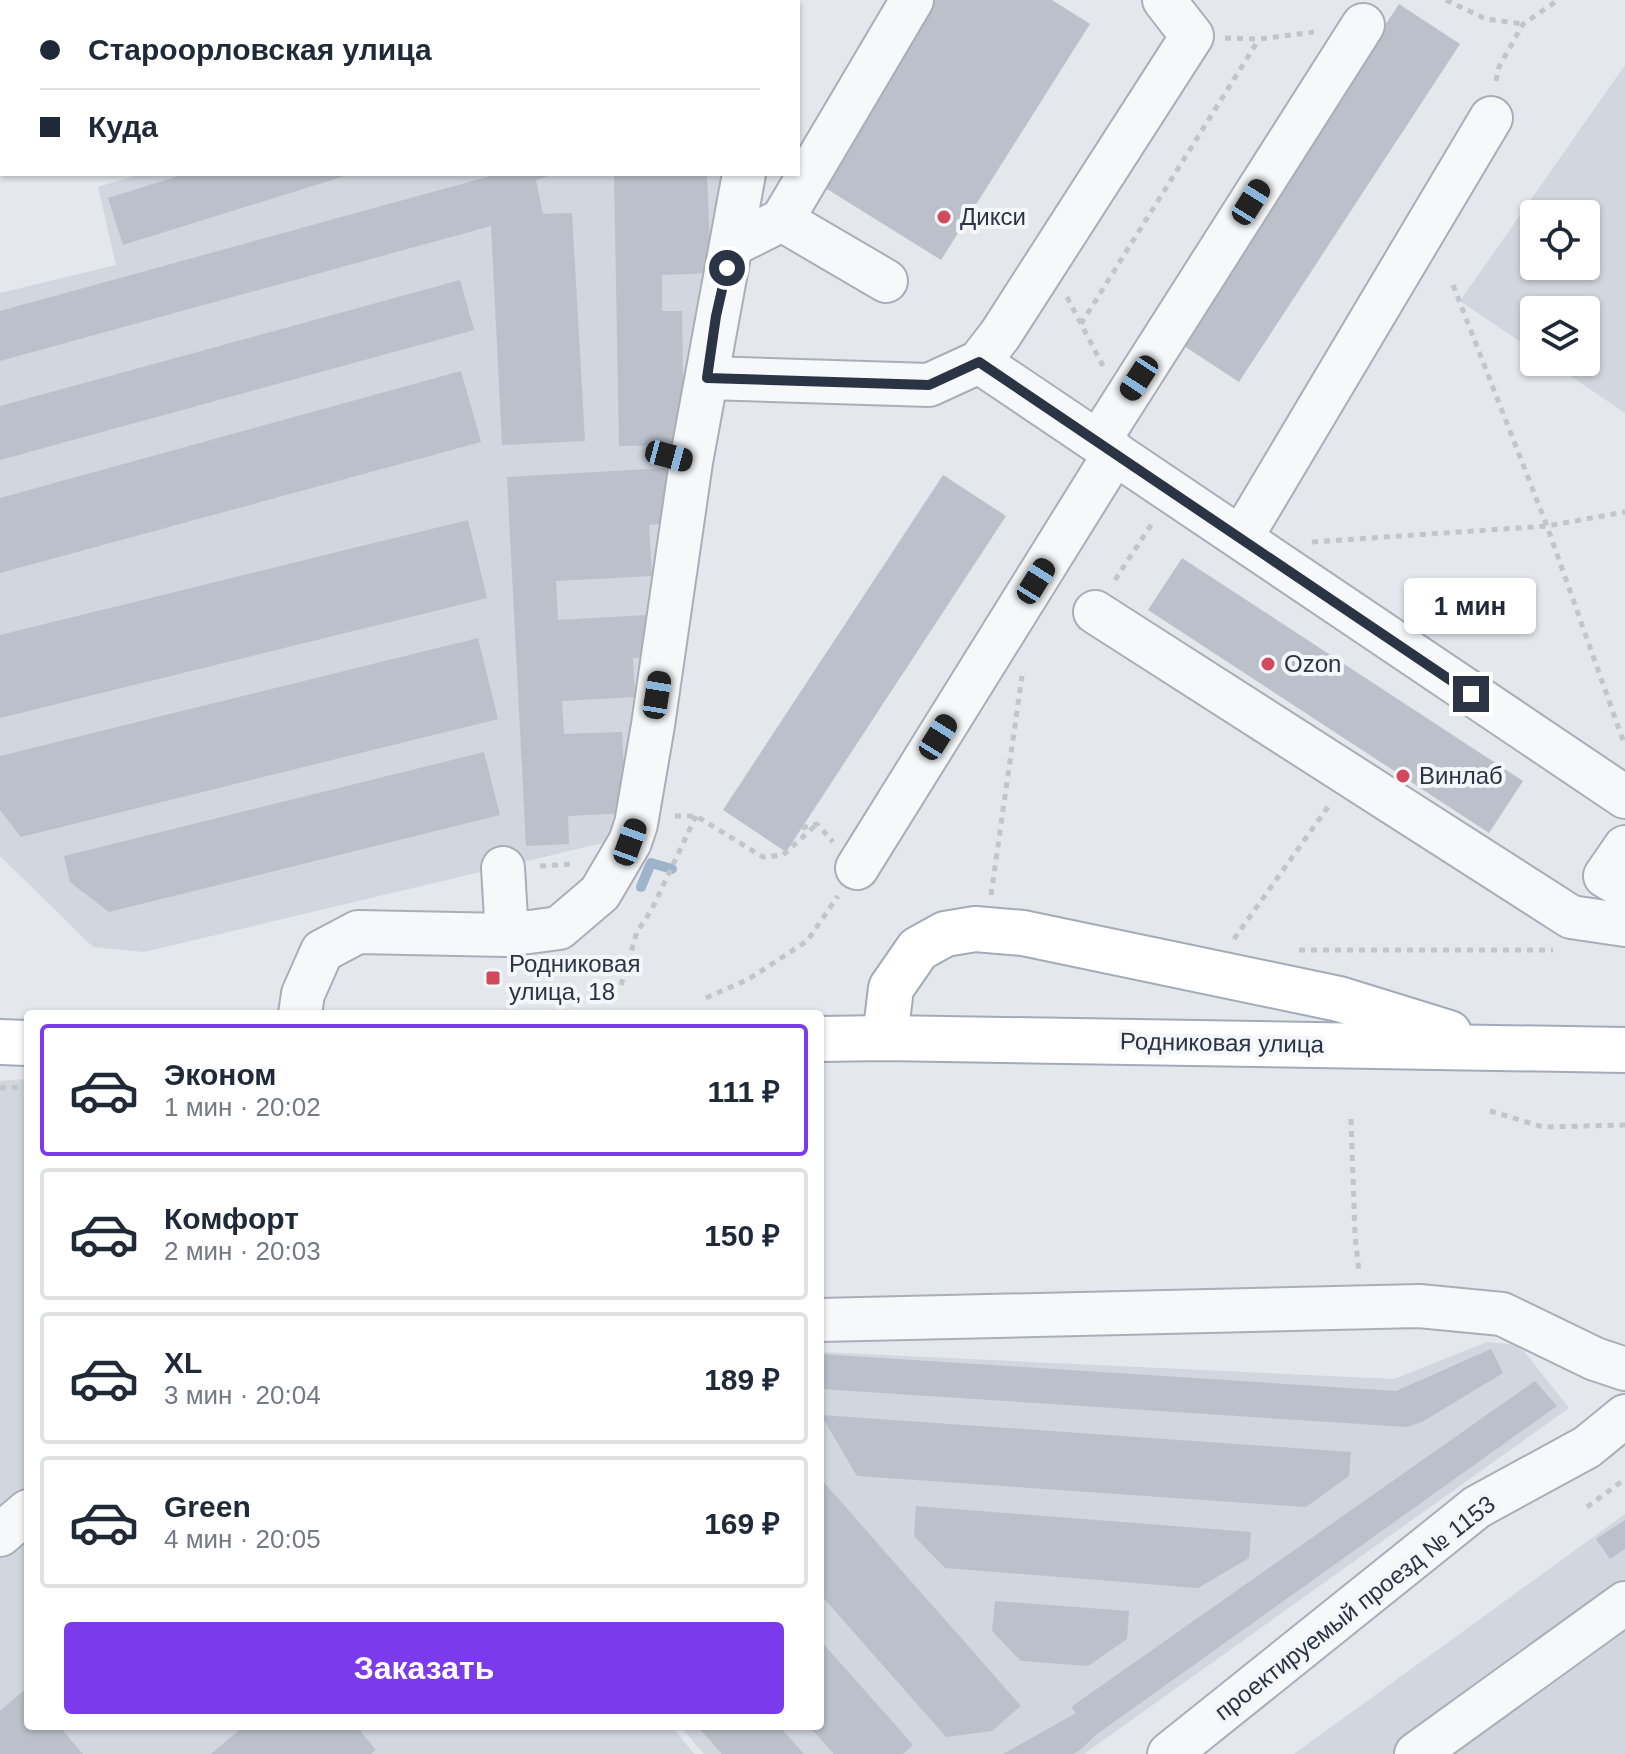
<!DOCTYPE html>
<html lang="ru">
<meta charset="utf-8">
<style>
:root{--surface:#fff;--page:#f2f2f3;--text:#1f2937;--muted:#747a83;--line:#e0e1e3;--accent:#7c3aed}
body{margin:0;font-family:Helvetica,sans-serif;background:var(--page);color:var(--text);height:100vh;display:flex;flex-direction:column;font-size:30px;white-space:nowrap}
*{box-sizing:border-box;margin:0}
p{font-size:26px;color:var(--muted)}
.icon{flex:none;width:44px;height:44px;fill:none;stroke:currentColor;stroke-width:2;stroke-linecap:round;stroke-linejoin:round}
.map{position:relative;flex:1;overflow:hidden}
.sheet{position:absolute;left:24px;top:1010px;width:800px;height:720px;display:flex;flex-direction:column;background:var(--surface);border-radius:8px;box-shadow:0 2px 6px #0004}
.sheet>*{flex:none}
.top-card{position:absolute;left:0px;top:0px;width:800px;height:176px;box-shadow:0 2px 6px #0004;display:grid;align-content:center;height:176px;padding:0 40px;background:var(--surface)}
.controls{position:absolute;left:1520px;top:200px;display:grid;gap:16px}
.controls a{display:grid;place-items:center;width:80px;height:80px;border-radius:8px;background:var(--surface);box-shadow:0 2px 6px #0004;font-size:40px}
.end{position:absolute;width:36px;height:36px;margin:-18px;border:10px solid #2b3445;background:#fff;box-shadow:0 0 0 4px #fff}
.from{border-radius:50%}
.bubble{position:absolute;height:56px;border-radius:8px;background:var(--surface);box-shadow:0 2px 6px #0004;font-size:26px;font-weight:700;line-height:56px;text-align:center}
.car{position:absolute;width:24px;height:48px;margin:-24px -12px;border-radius:10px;box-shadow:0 0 6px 2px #0007;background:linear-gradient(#222 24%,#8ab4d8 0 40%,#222 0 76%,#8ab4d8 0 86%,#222 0)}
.top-card b{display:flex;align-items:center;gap:28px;height:76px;font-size:30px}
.top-card b+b{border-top:2px solid var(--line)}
.top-card i{width:20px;height:20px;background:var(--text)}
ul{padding:14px 0 0;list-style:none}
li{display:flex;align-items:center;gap:24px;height:132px;margin:0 16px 12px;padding:0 24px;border:4px solid var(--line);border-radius:8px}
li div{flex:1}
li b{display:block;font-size:30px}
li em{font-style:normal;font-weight:700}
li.selected{border-color:var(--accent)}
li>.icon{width:72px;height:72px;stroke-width:1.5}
.button{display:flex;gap:16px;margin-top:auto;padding:16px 40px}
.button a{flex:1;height:92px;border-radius:8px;background:var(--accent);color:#fff;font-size:32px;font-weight:700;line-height:92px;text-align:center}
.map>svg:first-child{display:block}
.built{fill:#d2d6de;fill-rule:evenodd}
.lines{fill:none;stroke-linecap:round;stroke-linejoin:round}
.stream{stroke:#9fb4cc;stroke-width:10}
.building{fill:#bbc0ca}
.minor-casing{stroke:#a9aeb7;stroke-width:46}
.major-casing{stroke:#a3abb8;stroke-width:48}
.path{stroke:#c2c5cb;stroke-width:5;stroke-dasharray:6 6;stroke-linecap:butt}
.minor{stroke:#f7f8fa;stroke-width:42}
.major{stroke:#fff;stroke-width:44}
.route{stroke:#2b3445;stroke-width:10}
.poi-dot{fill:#d1495b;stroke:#f4f6f9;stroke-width:3}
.labels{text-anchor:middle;stroke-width:8;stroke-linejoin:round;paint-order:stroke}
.poi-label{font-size:24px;fill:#2b3445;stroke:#f4f6f9;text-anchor:start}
.street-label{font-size:24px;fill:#2b3445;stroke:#f4f6f9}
</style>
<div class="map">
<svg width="1625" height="1754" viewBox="0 0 1625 1754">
<rect width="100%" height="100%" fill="#e4e7ec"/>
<g class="built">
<path d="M 1625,65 L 1625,413 L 1550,362 L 1586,362 L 1586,310 L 1534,310 L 1534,351 L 1460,301 ZM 1534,214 L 1586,214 L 1586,266 L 1534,266 Z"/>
<path d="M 140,174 L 734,174 L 632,836 L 144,952 L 93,947 L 0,856 L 0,293 L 116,265 L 98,187 Z"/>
<path d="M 28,1079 L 28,1726 L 672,1726 L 694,1754 L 0,1754 L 0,1081 Z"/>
<path d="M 1487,1342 L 1519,1345 L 1569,1408 L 1084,1754 L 704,1754 L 680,1726 L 820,1726 L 820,1352 L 1394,1379 Z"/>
<path d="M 1625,1514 L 1625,1754 L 1294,1754 Z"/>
</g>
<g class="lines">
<g class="stream">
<path d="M 99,2 L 101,0"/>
<path d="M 0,114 L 2,111"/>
<path d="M 641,887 L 651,863 L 672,869"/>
</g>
</g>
<g class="building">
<path d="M 934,0 L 1052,0 L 1090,24 L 941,260 L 819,184 Z"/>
<path d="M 1399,4 L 1460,44 L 1239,382 L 1178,342 Z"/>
<path d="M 185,174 L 348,174 L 348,175 L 123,245 L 108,198 Z"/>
<path d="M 498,174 L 555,174 L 536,180 L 543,214 L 572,213 L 585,441 L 502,445 L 491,226 L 0,361 L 0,311 Z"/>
<path d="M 614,174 L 707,174 L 711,273 L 662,275 L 662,311 L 682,311 L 684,445 L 619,446 Z"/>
<path d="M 460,280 L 474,330 L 0,460 L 0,406 Z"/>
<path d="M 461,371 L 481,442 L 0,573 L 0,498 Z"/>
<path d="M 666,468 L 669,523 L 649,525 L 652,576 L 556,581 L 558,620 L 648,615 L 650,657 L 633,658 L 635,697 L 562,701 L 564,734 L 622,732 L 626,813 L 568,816 L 569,844 L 526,846 L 507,477 Z"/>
<path d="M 943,475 L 1006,516 L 786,852 L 723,810 Z"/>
<path d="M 468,520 L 487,598 L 0,718 L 0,635 Z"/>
<path d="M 1182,558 L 1523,781 L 1489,833 L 1148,610 Z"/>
<path d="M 478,638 L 498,719 L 21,837 L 0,810 L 0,756 Z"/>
<path d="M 484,752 L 500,815 L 109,912 L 70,882 L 64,856 Z"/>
<path d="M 1491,1349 L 1503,1373 L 1422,1422 L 1407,1427 L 820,1389 L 820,1354 L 1396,1391 Z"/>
<path d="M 1535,1381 L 1557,1406 L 1097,1734 L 1080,1750 L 1073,1754 L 1003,1754 L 1076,1713 L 1071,1707 Z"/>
<path d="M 821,1415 L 1351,1452 L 1349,1476 L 1306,1507 L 857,1476 Z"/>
<path d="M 820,1478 L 1021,1706 L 992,1731 L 946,1737 L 820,1594 Z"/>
<path d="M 916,1506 L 1251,1532 L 1249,1558 L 1198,1588 L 945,1568 L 914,1536 Z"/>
<path d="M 1625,1520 L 1625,1549 L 1610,1559 L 1596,1539 Z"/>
<path d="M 995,1601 L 1129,1611 L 1127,1639 L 1088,1666 L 1021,1661 L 992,1631 Z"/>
<path d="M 820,1640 L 913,1745 L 903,1754 L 834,1754 L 809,1726 L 820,1726 Z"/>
<path d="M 28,1687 L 28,1726 L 59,1726 L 83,1754 L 0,1754 L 0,1711 Z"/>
<path d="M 244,1726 L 356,1726 L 376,1750 L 371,1754 L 211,1754 Z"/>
<path d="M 697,1726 L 779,1726 L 804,1754 L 722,1754 Z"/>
</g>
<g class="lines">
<defs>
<g id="minor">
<path d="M 773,2 L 774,0"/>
<path d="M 782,220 L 886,281"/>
<path d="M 732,245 L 782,220 L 912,0"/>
<path d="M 979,362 L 1625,797"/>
<path d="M 707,378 L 929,385 L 979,362 L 1000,335 L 1192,36 L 1164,0"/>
<path d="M 1098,442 L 1363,25"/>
<path d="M 1241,538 L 1491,118"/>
<path d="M 1095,612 L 1571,917 L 1625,925"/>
<path d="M 1625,847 L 1605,876 L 1625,888"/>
<path d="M 503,868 L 507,935"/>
<path d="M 857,868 L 1115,453"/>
<path d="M 300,1014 L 303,994 L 322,951 L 358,932 L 507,935 L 559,928 L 600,893 L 630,842 L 636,824 L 653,725 L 691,462 L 744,174"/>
<path d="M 820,1320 L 1419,1306 L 1502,1314 L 1595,1359 L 1625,1369"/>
<path d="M 0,1535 L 28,1511"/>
<path d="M 1169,1754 L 1477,1507 L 1587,1447 L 1625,1416"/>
<path d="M 1416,1754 L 1625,1603"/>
</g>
<g id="major">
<path d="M 885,1038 L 891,988 L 918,949 L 945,934 L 975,929 L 1023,933 L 1339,999 L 1449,1033"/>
<path d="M 820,1039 L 885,1038 L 1625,1050"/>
<path d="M 0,1042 L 28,1043"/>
</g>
</defs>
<use href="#minor" class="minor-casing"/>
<use href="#major" class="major-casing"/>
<g class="path">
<path d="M 1446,0 L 1486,19 L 1523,24"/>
<path d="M 1225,38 L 1259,39 L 1314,32"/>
<path d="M 1496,81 L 1499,67 L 1523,24 L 1558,0"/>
<path d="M 1453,285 L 1547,526 L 1625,746"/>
<path d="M 1067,297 L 1103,366"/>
<path d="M 1081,324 L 1259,39"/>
<path d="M 1312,542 L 1547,526 L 1625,512"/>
<path d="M 1115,580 L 1153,522"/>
<path d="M 675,816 L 696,816 L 763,857 L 783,855 L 817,824"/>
<path d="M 802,828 L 817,824 L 833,842"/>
<path d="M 540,866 L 574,864"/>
<path d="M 991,895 L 1022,676"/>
<path d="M 1234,939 L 1330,804"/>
<path d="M 1299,950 L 1553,950"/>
<path d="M 621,985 L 637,932 L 652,909 L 696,816"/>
<path d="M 706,998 L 749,979 L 807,941 L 838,896"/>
<path d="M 0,1088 L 28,1087"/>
<path d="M 1490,1111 L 1543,1127 L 1625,1125"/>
<path d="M 1351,1119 L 1355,1235 L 1359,1273"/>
<path d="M 1587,1507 L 1625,1479"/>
</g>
<use href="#minor" class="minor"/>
<use href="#major" class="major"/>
</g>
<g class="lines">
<path class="route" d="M 727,268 L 716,316 L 707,378 L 929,385 L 979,362 L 1471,694"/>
</g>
<g class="poi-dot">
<circle cx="944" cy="217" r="8"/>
<circle cx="1268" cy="664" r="8"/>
<circle cx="1403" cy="776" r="8"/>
<rect x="485" y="970" width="16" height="16" rx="4"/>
</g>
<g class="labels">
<g class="poi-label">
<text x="960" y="225">Дикси</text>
<text x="1284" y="672">Ozon</text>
<text x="1419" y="784">Винлаб</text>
<text x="509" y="972">Родниковая<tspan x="509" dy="28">улица, 18</tspan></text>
</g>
<g class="street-label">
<text transform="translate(1222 1043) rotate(1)" y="8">Родниковая улица</text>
<text transform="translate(1355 1608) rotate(-38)" y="8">проектируемый проезд № 1153</text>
</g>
</g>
</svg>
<div class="controls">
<a><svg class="icon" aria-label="locate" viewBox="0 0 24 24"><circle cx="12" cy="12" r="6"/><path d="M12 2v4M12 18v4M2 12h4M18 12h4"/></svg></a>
<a><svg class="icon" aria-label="layers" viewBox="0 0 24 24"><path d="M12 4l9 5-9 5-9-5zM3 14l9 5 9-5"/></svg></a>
</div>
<i class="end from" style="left:727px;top:268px"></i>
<i class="end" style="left:1471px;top:694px"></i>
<div class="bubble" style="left:1404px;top:578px;width:132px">1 мин</div>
<i class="car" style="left:1251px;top:202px;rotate:32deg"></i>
<i class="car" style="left:1139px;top:378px;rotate:213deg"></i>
<i class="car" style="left:669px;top:456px;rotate:105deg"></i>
<i class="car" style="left:1036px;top:581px;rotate:32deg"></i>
<i class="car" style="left:657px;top:695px;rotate:9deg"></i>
<i class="car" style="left:938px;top:737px;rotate:32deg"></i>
<i class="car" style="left:630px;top:842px;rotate:20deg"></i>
<div class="top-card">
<b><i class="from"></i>Староорловская улица</b>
<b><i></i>Куда</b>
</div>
<section class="sheet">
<ul>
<li class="selected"><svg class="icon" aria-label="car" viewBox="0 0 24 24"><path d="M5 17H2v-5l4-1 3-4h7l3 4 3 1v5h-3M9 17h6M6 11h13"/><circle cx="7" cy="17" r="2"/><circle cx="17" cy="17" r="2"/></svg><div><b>Эконом</b><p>1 мин · 20:02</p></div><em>111 ₽</em></li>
<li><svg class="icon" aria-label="car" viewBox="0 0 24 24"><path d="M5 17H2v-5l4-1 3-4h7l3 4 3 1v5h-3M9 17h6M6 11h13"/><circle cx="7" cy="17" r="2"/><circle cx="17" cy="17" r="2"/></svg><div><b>Комфорт</b><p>2 мин · 20:03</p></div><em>150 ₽</em></li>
<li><svg class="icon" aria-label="car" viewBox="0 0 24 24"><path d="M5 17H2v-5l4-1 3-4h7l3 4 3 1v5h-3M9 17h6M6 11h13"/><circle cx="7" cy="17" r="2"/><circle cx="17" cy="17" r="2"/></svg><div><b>XL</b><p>3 мин · 20:04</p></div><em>189 ₽</em></li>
<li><svg class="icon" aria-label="car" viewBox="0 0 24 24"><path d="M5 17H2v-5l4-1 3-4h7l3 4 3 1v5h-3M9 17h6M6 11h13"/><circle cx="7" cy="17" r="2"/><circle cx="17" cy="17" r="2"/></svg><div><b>Green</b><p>4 мин · 20:05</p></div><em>169 ₽</em></li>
</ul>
<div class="button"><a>Заказать</a></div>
</section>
</div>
